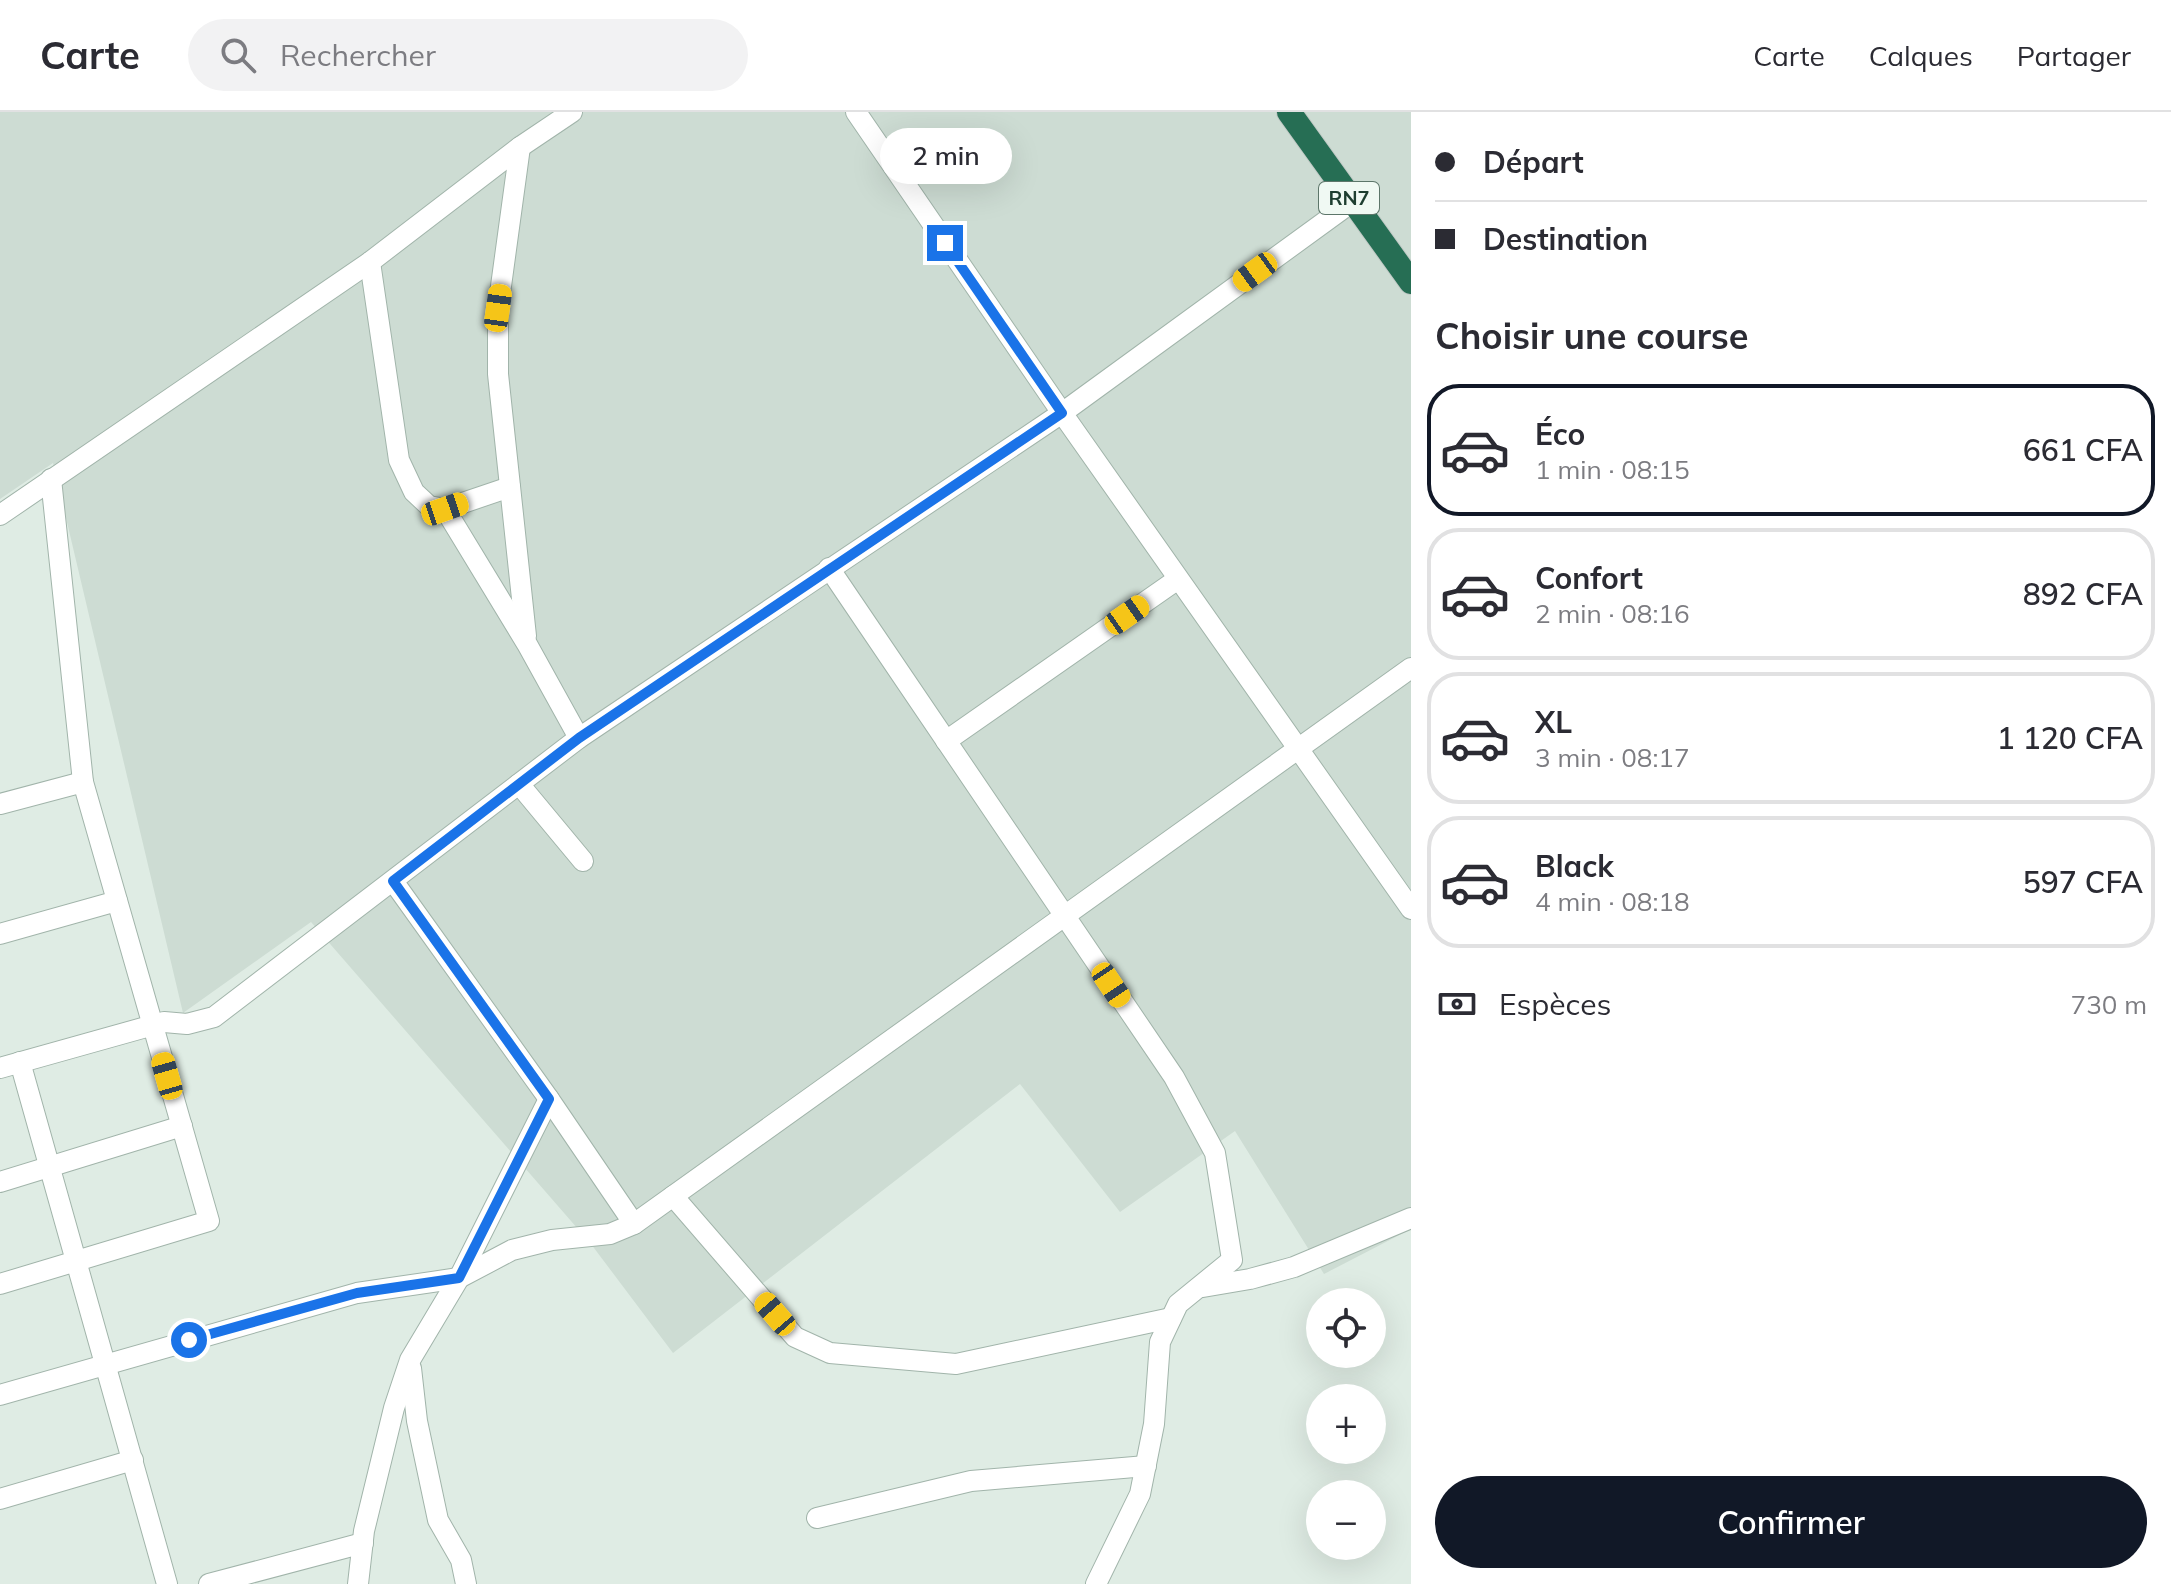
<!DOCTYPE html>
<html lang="fr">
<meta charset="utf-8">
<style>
:root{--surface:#fff;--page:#f2f2f3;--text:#2b2b33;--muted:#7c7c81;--line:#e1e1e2;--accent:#111827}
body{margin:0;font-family:Mulish,sans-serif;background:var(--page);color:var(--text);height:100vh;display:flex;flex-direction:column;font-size:30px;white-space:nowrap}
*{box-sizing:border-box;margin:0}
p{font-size:26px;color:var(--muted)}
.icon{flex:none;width:44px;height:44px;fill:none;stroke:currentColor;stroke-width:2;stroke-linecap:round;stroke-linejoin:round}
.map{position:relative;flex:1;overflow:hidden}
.side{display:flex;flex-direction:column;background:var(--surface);width:760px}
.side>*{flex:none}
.top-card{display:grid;align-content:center;height:176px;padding:0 24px;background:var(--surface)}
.fabs{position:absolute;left:1306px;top:1176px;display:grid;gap:16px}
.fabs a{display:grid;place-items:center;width:80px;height:80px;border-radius:50%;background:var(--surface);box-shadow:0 8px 32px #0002;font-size:40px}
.end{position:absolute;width:36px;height:36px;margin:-18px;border:10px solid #1a73e8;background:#fff;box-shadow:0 0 0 4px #fff}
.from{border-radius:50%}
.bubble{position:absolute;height:56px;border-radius:28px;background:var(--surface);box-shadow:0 8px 32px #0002;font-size:26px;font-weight:600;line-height:56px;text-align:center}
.car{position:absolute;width:24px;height:48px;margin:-24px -12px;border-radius:10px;box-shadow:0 0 6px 2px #0007;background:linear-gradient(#f5c518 24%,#345 0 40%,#f5c518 0 76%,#345 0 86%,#f5c518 0)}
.top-card b{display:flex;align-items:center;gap:28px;height:76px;font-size:30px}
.top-card b+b{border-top:2px solid var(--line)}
.top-card i{width:20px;height:20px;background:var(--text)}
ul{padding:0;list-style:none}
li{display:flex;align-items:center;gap:24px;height:132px;margin:0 16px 12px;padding:0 8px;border:4px solid var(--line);border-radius:32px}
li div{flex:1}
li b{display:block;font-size:30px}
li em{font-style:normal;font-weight:600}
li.selected{border-color:var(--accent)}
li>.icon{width:72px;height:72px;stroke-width:1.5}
h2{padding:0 24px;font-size:36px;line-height:96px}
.pay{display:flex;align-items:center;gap:20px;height:88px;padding:0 24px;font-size:30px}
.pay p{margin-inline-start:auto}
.button{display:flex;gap:16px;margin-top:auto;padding:16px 24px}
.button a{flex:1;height:92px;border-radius:48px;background:var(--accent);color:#fff;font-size:32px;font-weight:600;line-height:92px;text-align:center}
header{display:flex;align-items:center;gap:48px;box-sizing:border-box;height:112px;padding:0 40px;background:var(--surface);border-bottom:2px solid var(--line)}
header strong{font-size:38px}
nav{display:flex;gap:44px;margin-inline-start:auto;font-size:28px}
.search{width:560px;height:72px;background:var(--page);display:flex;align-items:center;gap:20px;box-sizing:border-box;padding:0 28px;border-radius:44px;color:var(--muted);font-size:30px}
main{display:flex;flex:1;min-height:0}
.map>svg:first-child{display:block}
.built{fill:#cddcd3}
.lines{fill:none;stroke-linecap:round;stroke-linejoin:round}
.street-casing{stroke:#a1b4aa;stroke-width:22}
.highway-casing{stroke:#c0c9c5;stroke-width:26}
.street{stroke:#fff;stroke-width:20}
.highway{stroke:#266e54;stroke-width:24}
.route{stroke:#1a73e8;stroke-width:10}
.labels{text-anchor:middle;stroke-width:6;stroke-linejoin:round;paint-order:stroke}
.shield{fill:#f0f9f3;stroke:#5d766a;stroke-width:2}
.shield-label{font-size:20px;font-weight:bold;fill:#1e3e30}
</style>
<header>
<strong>Carte</strong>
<div class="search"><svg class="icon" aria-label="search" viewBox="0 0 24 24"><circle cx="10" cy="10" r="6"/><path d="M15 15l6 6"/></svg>Rechercher</div>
<nav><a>Carte</a><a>Calques</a><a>Partager</a></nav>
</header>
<main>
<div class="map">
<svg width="1411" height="1472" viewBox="0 0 1411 1472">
<rect width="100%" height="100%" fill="#dfece4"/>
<path class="built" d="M 0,0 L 1411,0 L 1411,1117 L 1324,1162 L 1235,1019 L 1120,1100 L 1020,972 L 673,1241 L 591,1132 L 311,810 L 183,901 L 53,351 L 0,387 Z"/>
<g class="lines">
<defs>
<g id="street">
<path d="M 856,0 L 1062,301 L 1411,797"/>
<path d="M 520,35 L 498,196 L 498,262 L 526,524"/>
<path d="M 370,150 L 399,348 L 414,380 L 429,394 L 445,397 L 527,532 L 579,626"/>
<path d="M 445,397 L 510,375"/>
<path d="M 0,403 L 370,150 L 520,35 L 572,0"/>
<path d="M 829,456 L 1174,965 L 1215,1041 L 1232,1148 L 1178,1192 L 1160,1230 L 1154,1312 L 1140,1382 L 1096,1472"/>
<path d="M 946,629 L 1178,467"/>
<path d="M 519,672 L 583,749"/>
<path d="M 0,692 L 83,670"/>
<path d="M 393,769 L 549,987 L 634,1112"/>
<path d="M 0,822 L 117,789"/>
<path d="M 20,950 L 167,1472"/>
<path d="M 0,956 L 164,910 L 187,912 L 214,905 L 579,626 L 1062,301 L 1352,90"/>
<path d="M 0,1070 L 182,1014"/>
<path d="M 673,1084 L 795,1225 L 830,1241 L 956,1252 L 1171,1206"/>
<path d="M 0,1172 L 209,1109 L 83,670 L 51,367"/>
<path d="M 1203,1175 L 1250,1167 L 1294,1155 L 1411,1106"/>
<path d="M 411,1256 L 417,1309 L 438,1408 L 461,1448 L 466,1472"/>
<path d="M 0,1283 L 357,1181 L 459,1166 L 512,1138 L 552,1128 L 610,1122 L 634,1112 L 1411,556"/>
<path d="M 0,1387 L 133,1348"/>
<path d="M 817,1406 L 971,1369 L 1146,1354"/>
<path d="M 209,1472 L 363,1431"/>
<path d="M 358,1472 L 364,1419 L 394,1296 L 410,1248 L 459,1166 L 549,987"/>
</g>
<path id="highway" d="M 1289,0 L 1411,170"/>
</defs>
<use href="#street" class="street-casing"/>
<use href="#highway" class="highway-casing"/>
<use href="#street" class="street"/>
<use href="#highway" class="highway"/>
</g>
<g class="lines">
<path class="route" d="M 189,1228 L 357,1181 L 459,1166 L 549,987 L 393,769 L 579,626 L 1062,301 L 945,131"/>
</g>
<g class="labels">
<rect class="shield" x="1319" y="70" width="60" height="32" rx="6"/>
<g class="shield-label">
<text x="1349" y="93">RN7</text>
</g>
</g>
</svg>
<div class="fabs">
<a><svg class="icon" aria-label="locate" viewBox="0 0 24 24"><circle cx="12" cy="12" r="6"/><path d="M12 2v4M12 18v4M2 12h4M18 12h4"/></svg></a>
<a>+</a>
<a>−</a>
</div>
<i class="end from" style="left:189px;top:1228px"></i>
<i class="end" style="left:945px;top:131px"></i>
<div class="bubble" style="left:880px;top:16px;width:132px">2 min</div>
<i class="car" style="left:1255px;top:160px;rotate:234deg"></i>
<i class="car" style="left:498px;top:196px;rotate:8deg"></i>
<i class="car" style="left:445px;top:397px;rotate:71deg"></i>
<i class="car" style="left:1127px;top:503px;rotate:55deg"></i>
<i class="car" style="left:1111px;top:873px;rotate:146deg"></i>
<i class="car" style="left:167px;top:964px;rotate:344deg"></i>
<i class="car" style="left:775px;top:1202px;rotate:319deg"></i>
</div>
<section class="side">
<div class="top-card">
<b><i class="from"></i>Départ</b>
<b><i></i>Destination</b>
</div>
<h2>Choisir une course</h2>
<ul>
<li class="selected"><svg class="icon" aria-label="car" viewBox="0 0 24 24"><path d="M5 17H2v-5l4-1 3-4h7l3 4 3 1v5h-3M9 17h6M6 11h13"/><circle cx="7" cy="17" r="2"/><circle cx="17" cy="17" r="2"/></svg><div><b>Éco</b><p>1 min · 08:15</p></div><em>661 CFA</em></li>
<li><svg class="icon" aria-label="car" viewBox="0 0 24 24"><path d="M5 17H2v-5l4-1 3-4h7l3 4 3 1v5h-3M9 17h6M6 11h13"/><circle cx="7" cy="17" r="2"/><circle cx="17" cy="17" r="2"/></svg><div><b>Confort</b><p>2 min · 08:16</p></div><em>892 CFA</em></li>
<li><svg class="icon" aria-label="car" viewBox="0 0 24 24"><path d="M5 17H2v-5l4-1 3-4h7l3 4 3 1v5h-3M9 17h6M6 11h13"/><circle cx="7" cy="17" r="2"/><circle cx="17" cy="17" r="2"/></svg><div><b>XL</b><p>3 min · 08:17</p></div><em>1 120 CFA</em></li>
<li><svg class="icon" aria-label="car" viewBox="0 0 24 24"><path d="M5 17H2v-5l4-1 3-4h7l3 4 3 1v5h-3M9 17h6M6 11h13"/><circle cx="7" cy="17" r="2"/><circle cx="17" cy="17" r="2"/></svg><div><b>Black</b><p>4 min · 08:18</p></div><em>597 CFA</em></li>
</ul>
<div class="pay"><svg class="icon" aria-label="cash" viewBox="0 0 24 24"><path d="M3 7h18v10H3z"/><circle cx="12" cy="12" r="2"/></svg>Espèces<p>730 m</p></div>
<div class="button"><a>Confirmer</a></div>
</section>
</main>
